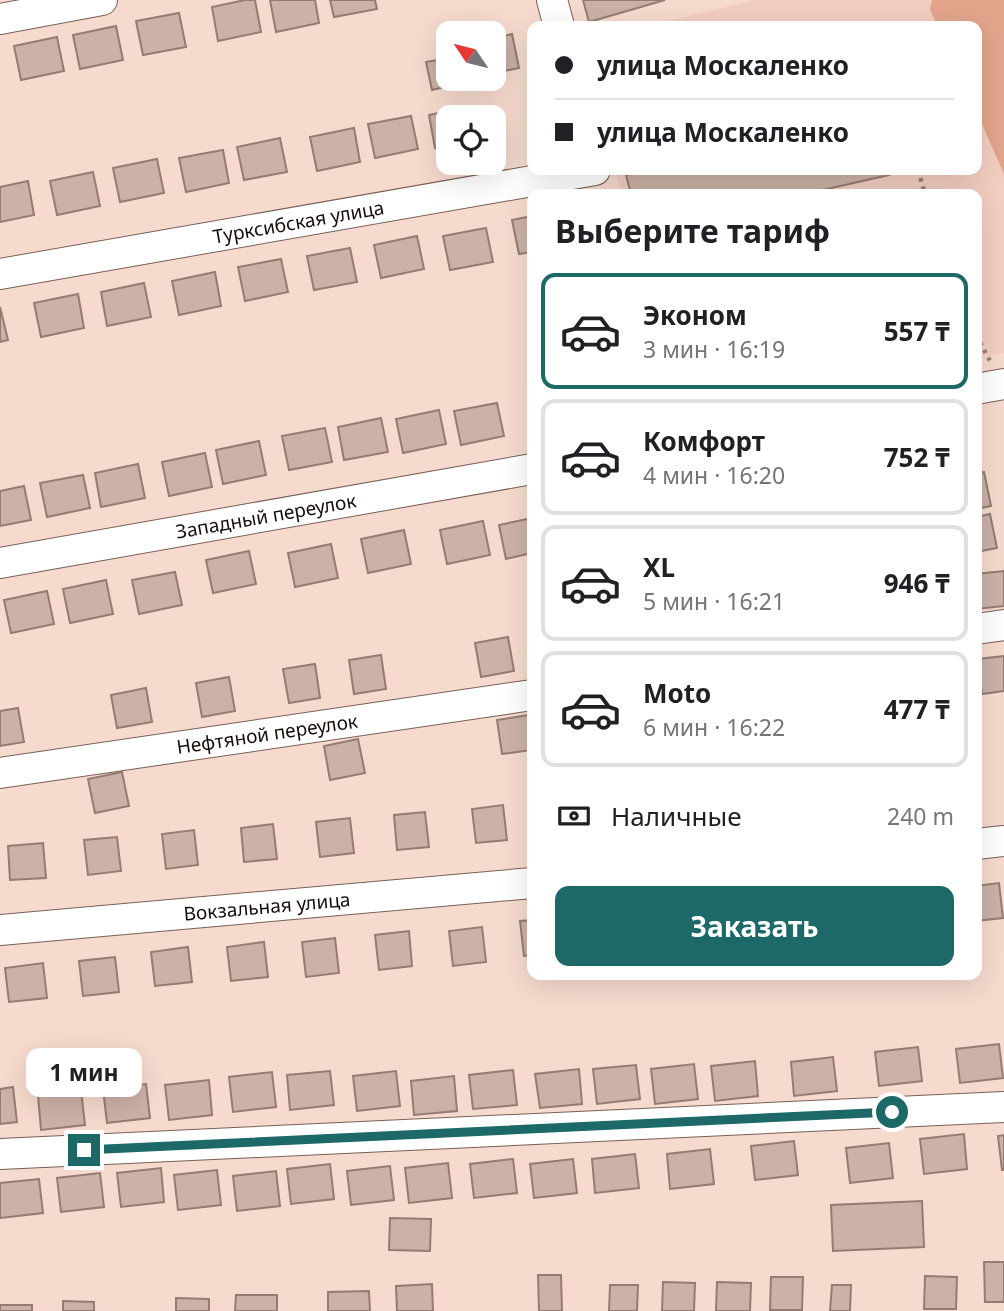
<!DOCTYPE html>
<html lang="ru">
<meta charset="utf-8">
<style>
:root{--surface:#fff;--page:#f2f2f2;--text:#202124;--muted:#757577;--line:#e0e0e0;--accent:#1c6967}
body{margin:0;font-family:"Noto Sans",sans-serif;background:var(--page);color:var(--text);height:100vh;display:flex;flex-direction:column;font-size:26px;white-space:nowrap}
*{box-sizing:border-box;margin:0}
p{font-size:23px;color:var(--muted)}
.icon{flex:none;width:38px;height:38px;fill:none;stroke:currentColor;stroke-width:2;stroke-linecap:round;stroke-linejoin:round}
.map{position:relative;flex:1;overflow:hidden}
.side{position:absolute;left:527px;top:189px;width:455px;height:791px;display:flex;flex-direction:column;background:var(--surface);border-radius:14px;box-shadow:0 7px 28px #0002}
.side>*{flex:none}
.guide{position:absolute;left:527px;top:21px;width:455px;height:154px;border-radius:14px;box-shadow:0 7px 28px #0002;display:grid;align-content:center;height:154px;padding:0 28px;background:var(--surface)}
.needle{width:46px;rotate:305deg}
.tools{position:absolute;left:436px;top:21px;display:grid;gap:14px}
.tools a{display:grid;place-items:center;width:70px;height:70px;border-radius:14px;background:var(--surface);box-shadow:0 7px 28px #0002;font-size:35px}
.end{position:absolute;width:32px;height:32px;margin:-16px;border:9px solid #1c6967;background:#fff;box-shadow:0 0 0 4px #fff}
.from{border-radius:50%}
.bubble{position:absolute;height:49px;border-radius:14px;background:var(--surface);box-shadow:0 7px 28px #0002;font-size:23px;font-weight:700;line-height:49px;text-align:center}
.guide b{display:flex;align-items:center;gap:24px;height:66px;font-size:26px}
.guide b+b{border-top:2px solid var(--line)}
.guide i{width:18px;height:18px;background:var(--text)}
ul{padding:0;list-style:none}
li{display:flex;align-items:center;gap:21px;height:116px;margin:0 14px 10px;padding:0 14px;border:4px solid var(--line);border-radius:14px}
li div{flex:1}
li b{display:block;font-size:26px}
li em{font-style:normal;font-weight:700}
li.current{border-color:var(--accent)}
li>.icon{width:63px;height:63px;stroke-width:1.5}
h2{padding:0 28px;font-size:32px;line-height:84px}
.pay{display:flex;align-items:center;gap:18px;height:77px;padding:0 28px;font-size:26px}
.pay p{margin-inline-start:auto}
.action{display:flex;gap:14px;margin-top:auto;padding:14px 28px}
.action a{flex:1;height:80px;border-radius:14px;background:var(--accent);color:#fff;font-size:28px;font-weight:700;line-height:80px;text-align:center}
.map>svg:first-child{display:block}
.built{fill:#f2cec0}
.green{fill:#e3a48c}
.building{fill:#ccb1a6;stroke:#957c72;stroke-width:2}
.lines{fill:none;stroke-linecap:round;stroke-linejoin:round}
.minor-casing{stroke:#786056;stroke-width:32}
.path{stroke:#97837b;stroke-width:4.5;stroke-dasharray:3.5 5;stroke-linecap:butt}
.minor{stroke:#fff;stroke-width:30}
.route{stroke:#1c6967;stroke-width:9}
.labels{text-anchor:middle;stroke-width:5;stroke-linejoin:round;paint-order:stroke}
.street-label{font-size:19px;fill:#150c09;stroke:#ffe8df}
</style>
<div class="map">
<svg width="1004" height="1311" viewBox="0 0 1004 1311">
<rect width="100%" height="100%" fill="#f6dace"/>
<path class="built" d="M 754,0 L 1004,0 L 1004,353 L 977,358 L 976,194 L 621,194 L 615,170 L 976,170 L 976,26 L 647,26 Z"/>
<path class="green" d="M 932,0 L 1004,0 L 1004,174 L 977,113 L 976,26 L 937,26 L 930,9 Z"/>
<g class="building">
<path d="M 245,0 L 255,0 L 261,32 L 218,41 L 212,7 Z"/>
<path d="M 270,0 L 315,0 L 319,23 L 276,32 Z"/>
<path d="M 330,0 L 375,0 L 377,9 L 334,17 Z"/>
<path d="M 583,0 L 665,0 L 589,22 Z"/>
<path d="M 179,13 L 186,47 L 143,55 L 136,21 Z"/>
<path d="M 116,26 L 123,60 L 80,69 L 73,35 Z"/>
<path d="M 512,34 L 519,68 L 494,73 L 494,38 Z"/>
<path d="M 57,37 L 64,71 L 21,80 L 14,46 Z"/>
<path d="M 448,58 L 448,79 L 465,79 L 466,82 L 432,90 L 426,62 Z"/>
<path d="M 472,106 L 474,117 L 448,117 L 448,146 L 435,148 L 429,115 Z"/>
<path d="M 411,116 L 418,149 L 375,158 L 368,124 Z"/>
<path d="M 354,128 L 360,162 L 317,171 L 310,137 Z"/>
<path d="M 280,138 L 287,172 L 244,180 L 237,147 Z"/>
<path d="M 223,150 L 229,183 L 186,192 L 179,158 Z"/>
<path d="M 157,159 L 164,193 L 120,202 L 113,168 Z"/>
<path d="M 649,170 L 888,170 L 889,175 L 805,194 L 631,194 L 626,175 Z"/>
<path d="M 93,172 L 100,206 L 57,215 L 50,181 Z"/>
<path d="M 28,181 L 34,215 L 0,222 L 0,187 Z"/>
<path d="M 532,216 L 532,252 L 519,254 L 512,220 Z"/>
<path d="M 486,228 L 493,262 L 450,270 L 443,236 Z"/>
<path d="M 417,236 L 424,269 L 381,278 L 374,245 Z"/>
<path d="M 350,248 L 357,282 L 314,290 L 307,256 Z"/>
<path d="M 281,259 L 288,292 L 245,301 L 238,267 Z"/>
<path d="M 215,272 L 221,306 L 179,315 L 172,281 Z"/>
<path d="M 144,283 L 151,317 L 107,326 L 101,292 Z"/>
<path d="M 78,294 L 84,328 L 41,337 L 34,303 Z"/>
<path d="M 0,307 L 8,340 L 0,342 Z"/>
<path d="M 497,403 L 504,436 L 461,445 L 454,411 Z"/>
<path d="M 439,410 L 446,444 L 403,453 L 396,419 Z"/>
<path d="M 381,418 L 388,452 L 344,460 L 338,427 Z"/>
<path d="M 325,428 L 332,462 L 289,470 L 282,436 Z"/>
<path d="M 259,441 L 266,475 L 223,484 L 216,450 Z"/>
<path d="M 205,453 L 212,487 L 169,496 L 162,462 Z"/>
<path d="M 138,464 L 145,498 L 101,507 L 95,473 Z"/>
<path d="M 984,472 L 991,506 L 976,509 L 976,473 Z"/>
<path d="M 83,475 L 90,508 L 47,517 L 40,483 Z"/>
<path d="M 24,486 L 31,520 L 0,526 L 0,491 Z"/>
<path d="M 990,514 L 997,548 L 976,552 L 976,517 Z"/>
<path d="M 532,518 L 532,553 L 506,559 L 499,525 Z"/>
<path d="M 483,521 L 490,555 L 447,564 L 440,530 Z"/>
<path d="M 404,530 L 411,564 L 368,573 L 361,539 Z"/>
<path d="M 331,544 L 338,578 L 295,587 L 288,553 Z"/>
<path d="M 249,551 L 256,584 L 213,593 L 206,560 Z"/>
<path d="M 1004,571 L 1004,606 L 976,609 L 976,574 Z"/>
<path d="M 175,572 L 182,605 L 139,614 L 132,580 Z"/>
<path d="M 106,580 L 113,614 L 70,623 L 63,589 Z"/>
<path d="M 47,591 L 54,624 L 11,633 L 4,600 Z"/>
<path d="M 508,637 L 514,671 L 481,677 L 475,643 Z"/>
<path d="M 381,655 L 386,689 L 354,694 L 349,660 Z"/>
<path d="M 1004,656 L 1004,691 L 982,694 L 978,659 Z"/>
<path d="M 315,664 L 320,698 L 289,703 L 283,669 Z"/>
<path d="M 229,677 L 235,711 L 202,717 L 196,683 Z"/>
<path d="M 146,688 L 152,722 L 117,728 L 111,695 Z"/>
<path d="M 18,708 L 24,742 L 0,746 L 0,711 Z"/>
<path d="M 529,715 L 532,750 L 502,754 L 497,720 Z"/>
<path d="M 358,739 L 365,773 L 330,780 L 324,746 Z"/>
<path d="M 122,772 L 129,806 L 95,813 L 88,779 Z"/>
<path d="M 503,805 L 507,840 L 476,843 L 472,809 Z"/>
<path d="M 425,812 L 429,847 L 397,850 L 394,815 Z"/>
<path d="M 350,818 L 354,853 L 320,857 L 316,822 Z"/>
<path d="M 273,824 L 277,859 L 244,862 L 241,828 Z"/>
<path d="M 194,830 L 198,865 L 166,869 L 162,834 Z"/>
<path d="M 117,837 L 121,871 L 88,875 L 84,840 Z"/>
<path d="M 43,843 L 46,878 L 10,880 L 8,846 Z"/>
<path d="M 999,883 L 1003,918 L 976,921 L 976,886 Z"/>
<path d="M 532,920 L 532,955 L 524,956 L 520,921 Z"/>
<path d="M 482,927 L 486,962 L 453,966 L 449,931 Z"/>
<path d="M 409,931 L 412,966 L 379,970 L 375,935 Z"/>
<path d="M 335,938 L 339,973 L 306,977 L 302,942 Z"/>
<path d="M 264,942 L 268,977 L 231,981 L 227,947 Z"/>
<path d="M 188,947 L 192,982 L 155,986 L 151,952 Z"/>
<path d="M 115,957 L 119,992 L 83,996 L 79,961 Z"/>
<path d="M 43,963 L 47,998 L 9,1002 L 5,968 Z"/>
<path d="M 999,1044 L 1003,1078 L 960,1083 L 956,1049 Z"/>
<path d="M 918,1047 L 922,1081 L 879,1086 L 875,1052 Z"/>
<path d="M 833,1057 L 837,1091 L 794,1096 L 791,1062 Z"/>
<path d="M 755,1061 L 758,1096 L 715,1101 L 711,1066 Z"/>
<path d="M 694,1064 L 698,1099 L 655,1104 L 651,1069 Z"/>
<path d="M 636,1065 L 640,1099 L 597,1104 L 593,1069 Z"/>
<path d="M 579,1069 L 582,1104 L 540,1108 L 535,1074 Z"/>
<path d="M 513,1070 L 517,1105 L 473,1109 L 469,1075 Z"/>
<path d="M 330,1071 L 334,1105 L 290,1110 L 287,1075 Z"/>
<path d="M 396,1071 L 400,1106 L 357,1111 L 353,1076 Z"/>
<path d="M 272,1072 L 276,1107 L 233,1112 L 229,1077 Z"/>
<path d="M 454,1076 L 457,1111 L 414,1115 L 411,1081 Z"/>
<path d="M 209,1080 L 212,1115 L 169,1120 L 165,1085 Z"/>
<path d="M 146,1084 L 150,1118 L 107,1123 L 103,1089 Z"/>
<path d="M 13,1087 L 17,1122 L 0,1124 L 0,1089 Z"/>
<path d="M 81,1090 L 85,1125 L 41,1130 L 38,1095 Z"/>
<path d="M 964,1134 L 967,1169 L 924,1174 L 920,1139 Z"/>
<path d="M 1004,1135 L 1004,1170 L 1002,1170 L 998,1136 Z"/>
<path d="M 794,1141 L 798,1175 L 755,1180 L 751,1146 Z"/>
<path d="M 889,1143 L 893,1178 L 850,1183 L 846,1148 Z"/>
<path d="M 710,1149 L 714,1184 L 670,1189 L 667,1154 Z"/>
<path d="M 635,1154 L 639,1188 L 595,1193 L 592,1159 Z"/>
<path d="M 513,1159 L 517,1193 L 474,1198 L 470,1164 Z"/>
<path d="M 573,1159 L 577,1193 L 534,1198 L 530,1164 Z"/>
<path d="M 448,1163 L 452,1198 L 409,1203 L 405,1168 Z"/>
<path d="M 330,1164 L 334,1199 L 291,1204 L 287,1169 Z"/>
<path d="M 390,1166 L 394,1200 L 351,1205 L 347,1171 Z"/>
<path d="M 161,1168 L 164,1202 L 121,1207 L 117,1173 Z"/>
<path d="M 217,1170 L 221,1205 L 178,1210 L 174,1175 Z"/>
<path d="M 276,1171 L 280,1206 L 237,1211 L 233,1176 Z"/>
<path d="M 100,1173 L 104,1207 L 61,1212 L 57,1178 Z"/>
<path d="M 39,1179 L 43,1213 L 0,1218 L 0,1183 Z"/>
<path d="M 922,1201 L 924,1247 L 833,1251 L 831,1205 Z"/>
<path d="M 390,1218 L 431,1219 L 430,1251 L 389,1250 Z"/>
<path d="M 984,1262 L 1004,1262 L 1004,1302 L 985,1302 Z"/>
<path d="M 538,1275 L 561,1275 L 562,1311 L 539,1311 Z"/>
<path d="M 925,1276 L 957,1277 L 956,1309 L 924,1309 Z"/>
<path d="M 771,1277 L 803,1277 L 802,1310 L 770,1310 Z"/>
<path d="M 663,1282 L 695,1283 L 694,1311 L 662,1311 Z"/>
<path d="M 717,1282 L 751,1283 L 750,1311 L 716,1311 Z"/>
<path d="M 432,1284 L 433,1311 L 397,1311 L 396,1286 Z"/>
<path d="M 610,1285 L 638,1285 L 637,1311 L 609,1311 Z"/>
<path d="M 832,1285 L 851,1285 L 850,1311 L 830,1311 Z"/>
<path d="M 369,1291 L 370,1311 L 328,1311 L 328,1292 Z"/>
<path d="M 236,1295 L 277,1295 L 277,1311 L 235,1311 Z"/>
<path d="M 176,1298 L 209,1299 L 209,1311 L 176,1311 Z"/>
<path d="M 63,1301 L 94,1302 L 94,1311 L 63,1311 Z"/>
<rect x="0" y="1305" width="32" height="6"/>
</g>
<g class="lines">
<defs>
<g id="minor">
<path d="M 552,0 L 559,26"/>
<path d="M 0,19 L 102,0"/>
<path id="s1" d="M 0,274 L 595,170"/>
<path d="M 976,389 L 1004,384"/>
<path id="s2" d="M 0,563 L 532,469"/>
<path d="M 976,629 L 1004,625"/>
<path id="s3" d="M 0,773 L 532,695"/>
<path d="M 976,844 L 1004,841"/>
<path id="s4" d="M 0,930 L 532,883"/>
<path d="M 0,1154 L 1004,1107"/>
</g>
</defs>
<use href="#minor" class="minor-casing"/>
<g class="path">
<path d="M 918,170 L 925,194"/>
<path d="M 976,335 L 990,361"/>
</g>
<use href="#minor" class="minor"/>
</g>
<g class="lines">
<path class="route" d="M 84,1150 L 892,1112"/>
</g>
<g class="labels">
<g class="street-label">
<text dy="7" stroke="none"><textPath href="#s1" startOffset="303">Турксибская улица</textPath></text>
<text dy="7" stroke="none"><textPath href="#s2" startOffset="270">Западный переулок</textPath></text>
<text dy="7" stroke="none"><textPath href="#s3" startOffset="270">Нефтяной переулок</textPath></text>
<text dy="7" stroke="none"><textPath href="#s4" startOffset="268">Вокзальная улица</textPath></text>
</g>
</g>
</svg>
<div class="tools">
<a><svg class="needle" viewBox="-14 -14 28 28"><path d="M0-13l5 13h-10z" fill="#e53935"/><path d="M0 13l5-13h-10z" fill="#757577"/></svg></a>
<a><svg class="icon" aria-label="locate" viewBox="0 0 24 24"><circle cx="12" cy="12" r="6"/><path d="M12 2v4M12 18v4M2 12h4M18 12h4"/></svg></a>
</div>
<i class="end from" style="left:892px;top:1112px"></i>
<i class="end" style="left:84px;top:1150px"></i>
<div class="bubble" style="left:26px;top:1048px;width:116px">1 мин</div>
<div class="guide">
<b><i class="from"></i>улица Москаленко</b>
<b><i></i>улица Москаленко</b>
</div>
<section class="side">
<h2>Выберите тариф</h2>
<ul>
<li class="current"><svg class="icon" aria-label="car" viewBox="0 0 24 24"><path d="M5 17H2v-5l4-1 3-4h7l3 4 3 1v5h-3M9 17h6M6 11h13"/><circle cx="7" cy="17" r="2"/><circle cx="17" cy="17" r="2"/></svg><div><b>Эконом</b><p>3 мин · 16:19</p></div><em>557 ₸</em></li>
<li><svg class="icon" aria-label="car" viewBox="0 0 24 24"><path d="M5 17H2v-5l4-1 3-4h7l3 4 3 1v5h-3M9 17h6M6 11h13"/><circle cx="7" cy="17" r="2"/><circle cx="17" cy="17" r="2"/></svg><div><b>Комфорт</b><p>4 мин · 16:20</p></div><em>752 ₸</em></li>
<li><svg class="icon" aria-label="car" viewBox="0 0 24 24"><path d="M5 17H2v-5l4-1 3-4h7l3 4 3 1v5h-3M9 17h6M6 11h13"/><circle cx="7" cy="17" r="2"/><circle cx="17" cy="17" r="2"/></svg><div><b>XL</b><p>5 мин · 16:21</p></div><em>946 ₸</em></li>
<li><svg class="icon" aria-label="car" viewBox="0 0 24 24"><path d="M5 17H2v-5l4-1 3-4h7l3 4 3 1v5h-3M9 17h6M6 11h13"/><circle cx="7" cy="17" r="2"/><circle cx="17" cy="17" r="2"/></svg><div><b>Moto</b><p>6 мин · 16:22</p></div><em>477 ₸</em></li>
</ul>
<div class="pay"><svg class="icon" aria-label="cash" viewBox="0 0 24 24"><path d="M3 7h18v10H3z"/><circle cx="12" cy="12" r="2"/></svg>Наличные<p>240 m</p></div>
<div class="action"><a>Заказать</a></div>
</section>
</div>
